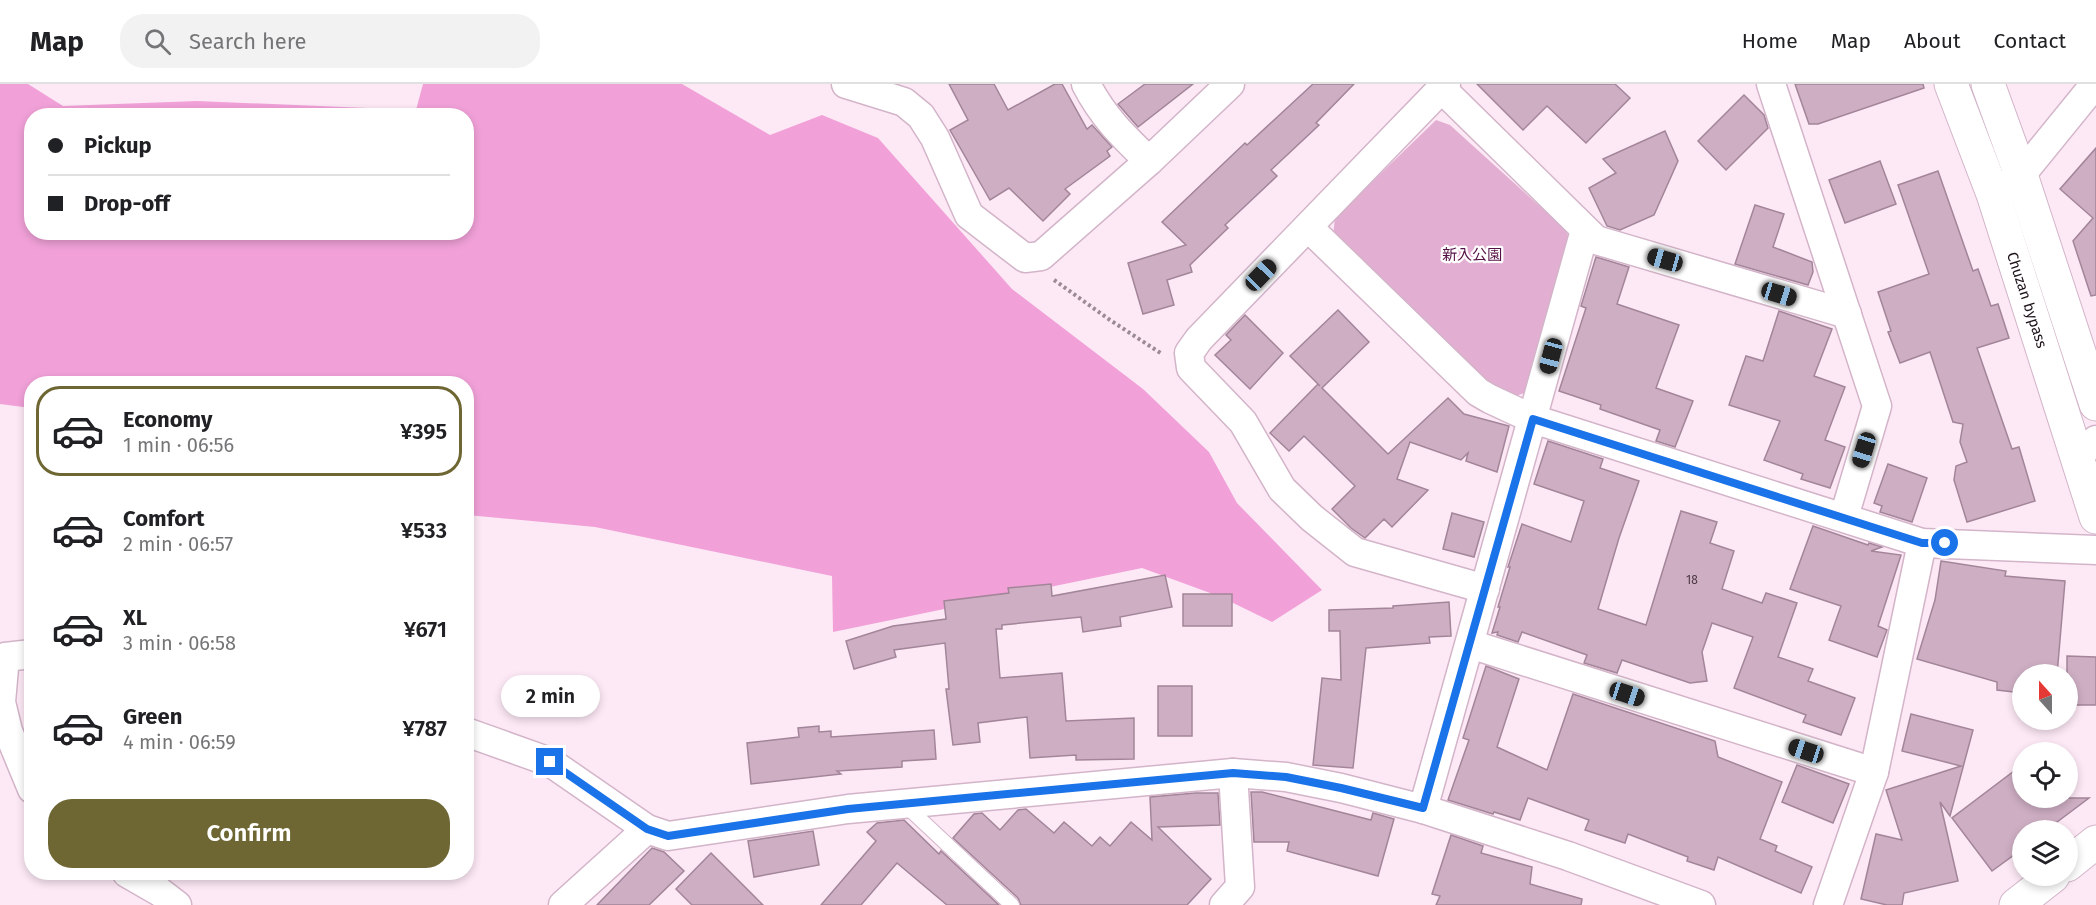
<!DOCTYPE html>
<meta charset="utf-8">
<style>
:root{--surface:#fff;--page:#f2f2f2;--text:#202124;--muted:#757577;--line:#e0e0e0;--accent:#6e6733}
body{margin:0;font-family:"Fira Sans","Noto Sans JP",sans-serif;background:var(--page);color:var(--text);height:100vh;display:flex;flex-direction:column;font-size:22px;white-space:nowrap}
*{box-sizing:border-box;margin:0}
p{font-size:20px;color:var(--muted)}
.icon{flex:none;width:33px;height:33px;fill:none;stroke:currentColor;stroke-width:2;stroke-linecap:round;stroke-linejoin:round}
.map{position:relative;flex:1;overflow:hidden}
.sheet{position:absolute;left:24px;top:292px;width:450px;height:504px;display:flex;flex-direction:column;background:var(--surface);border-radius:24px;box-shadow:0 3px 9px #0003}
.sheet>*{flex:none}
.banner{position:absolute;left:24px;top:24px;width:450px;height:132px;border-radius:24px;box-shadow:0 3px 9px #0003;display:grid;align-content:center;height:132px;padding:0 24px;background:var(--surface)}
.needle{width:39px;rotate:339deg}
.controls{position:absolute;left:2012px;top:580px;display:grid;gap:12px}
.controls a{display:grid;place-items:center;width:66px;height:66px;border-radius:50%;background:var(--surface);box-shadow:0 3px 9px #0003;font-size:30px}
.end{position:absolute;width:27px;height:27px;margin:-14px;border:8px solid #1a73e8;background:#fff;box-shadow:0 0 0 3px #fff}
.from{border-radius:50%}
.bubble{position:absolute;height:42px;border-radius:21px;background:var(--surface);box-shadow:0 3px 9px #0003;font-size:20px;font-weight:600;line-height:42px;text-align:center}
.car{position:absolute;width:18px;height:36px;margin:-18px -9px;border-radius:8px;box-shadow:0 0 4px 2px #0007;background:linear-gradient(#222 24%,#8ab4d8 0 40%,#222 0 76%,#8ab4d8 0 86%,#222 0)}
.banner b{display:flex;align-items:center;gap:21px;height:57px;font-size:22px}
.banner b+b{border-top:2px solid var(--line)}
.banner i{width:15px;height:15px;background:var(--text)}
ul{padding:10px 0 0;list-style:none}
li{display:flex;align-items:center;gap:18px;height:90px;margin:0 12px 9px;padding:0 12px;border:3px solid transparent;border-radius:24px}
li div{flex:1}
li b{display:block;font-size:22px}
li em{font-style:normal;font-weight:600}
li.active{border-color:var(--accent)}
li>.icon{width:54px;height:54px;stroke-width:1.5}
.button{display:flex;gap:12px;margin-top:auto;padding:12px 24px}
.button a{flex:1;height:69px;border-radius:24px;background:var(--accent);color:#fff;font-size:24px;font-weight:600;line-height:69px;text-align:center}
header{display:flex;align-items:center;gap:36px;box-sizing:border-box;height:84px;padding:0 30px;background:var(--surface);border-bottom:2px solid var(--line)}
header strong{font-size:28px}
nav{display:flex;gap:33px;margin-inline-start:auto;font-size:21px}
.search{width:420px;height:54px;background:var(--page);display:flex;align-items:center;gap:15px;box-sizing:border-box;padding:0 21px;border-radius:24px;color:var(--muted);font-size:22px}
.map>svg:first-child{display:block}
.green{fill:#e2aed1}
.forest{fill:#f1a1d8;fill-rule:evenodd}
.building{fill:#ceaec3;stroke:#a38599;stroke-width:1.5}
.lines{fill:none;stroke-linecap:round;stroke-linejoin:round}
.service-casing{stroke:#d3b4c9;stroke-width:16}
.minor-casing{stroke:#d3b4c9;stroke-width:31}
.tertiary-casing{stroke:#d3b4c9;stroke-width:35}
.path{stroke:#9b8b96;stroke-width:4;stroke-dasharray:3 3;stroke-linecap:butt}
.service{stroke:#fff;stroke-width:14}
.minor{stroke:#fff;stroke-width:28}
.tertiary{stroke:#fff;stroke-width:33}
.route{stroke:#1a73e8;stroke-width:8}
.labels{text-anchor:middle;stroke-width:4.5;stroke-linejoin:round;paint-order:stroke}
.number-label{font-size:12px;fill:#4a3a44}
.park-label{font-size:15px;fill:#551045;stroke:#fff}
.street-label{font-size:15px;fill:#1e131a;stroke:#fff}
</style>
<header>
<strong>Map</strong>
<div class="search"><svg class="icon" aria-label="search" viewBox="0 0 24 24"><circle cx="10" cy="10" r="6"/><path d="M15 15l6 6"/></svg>Search here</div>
<nav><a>Home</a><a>Map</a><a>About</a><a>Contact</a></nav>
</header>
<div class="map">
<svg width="2096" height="821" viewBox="0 0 2096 821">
<rect width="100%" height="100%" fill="#fde9f6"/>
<path class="green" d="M 1436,36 L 1450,41 L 1566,146 L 1570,157 L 1529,307 L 1511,314 L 1496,308 L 1333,152 L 1335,134 Z"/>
<path class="forest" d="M 0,0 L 28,0 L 63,22 L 197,17 L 416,26 L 423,0 L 682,0 L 770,51 L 822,31 L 878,54 L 1012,205 L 1143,305 L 1209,368 L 1237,419 L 1322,506 L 1272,538 L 1221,513 L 1142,484 L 833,548 L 832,492 L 595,443 L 467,431 L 466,300 L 32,300 L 31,324 L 0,320 ZM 32,32 L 466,32 L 466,148 L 32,148 Z"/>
<g class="building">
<path d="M 949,0 L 994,0 L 1008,26 L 1055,0 L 1062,0 L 1087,45 L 1092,41 L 1112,63 L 1107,67 L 1110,72 L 1065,105 L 1070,110 L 1043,137 L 1009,104 L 990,116 L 950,46 L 968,36 Z"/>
<path d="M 1145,0 L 1193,0 L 1138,43 L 1118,20 Z"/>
<path d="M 1313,0 L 1354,0 L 1316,39 L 1319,41 L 1271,86 L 1277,92 L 1225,141 L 1228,144 L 1190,181 L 1192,188 L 1167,196 L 1174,221 L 1143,230 L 1128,179 L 1186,161 L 1162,138 L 1245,59 L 1247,61 Z"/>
<path d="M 1477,0 L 1615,0 L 1630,14 L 1586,59 L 1547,22 L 1523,46 Z"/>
<path d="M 1795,0 L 1923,0 L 1924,4 L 1818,40 L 1809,40 Z"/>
<path d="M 1744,11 L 1764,31 L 1768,44 L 1726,86 L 1698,57 Z"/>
<path d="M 1665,47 L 1678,77 L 1654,131 L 1620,146 L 1607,142 L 1589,104 L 1616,89 L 1603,75 Z"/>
<path d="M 2096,64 L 2096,211 L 2091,212 L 2073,157 L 2093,134 L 2060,105 Z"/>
<path d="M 1880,77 L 1896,120 L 1845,139 L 1829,96 Z"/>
<path d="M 1938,87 L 1973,187 L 1978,185 L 1991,222 L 1998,220 L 2009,254 L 1977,264 L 2012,365 L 2019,363 L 2035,417 L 1967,438 L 1954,396 L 1956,382 L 1967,378 L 1960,358 L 1963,340 L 1953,338 L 1930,268 L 1900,279 L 1888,248 L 1891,247 L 1878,208 L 1929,190 L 1898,101 Z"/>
<path d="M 1755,121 L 1784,130 L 1773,163 L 1812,178 L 1813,188 L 1808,201 L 1735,180 Z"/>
<path d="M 1596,173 L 1629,183 L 1617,220 L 1679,241 L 1656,304 L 1693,317 L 1675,363 L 1656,357 L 1660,346 L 1600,325 L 1601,321 L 1559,307 L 1586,224 L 1581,222 Z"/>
<path d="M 1338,226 L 1369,258 L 1322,304 L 1388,370 L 1448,314 L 1464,330 L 1509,342 L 1497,388 L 1466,377 L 1468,369 L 1461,376 L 1410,358 L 1397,395 L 1428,406 L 1392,443 L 1384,435 L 1365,454 L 1351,444 L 1332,425 L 1355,402 L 1304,352 L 1289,367 L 1270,349 L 1318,300 L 1320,302 L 1290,272 Z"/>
<path d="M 1779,227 L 1832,245 L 1814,292 L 1845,303 L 1825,356 L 1845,363 L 1830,404 L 1801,395 L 1803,390 L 1764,376 L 1780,337 L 1729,321 L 1746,272 L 1763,277 Z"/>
<path d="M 1245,231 L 1283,269 L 1250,305 L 1215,271 L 1231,256 L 1226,251 Z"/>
<path d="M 1548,357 L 1603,375 L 1600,384 L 1639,397 L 1619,454 L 1598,525 L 1646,541 L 1681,427 L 1717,438 L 1710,459 L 1734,467 L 1722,505 L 1762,519 L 1766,509 L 1797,519 L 1778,573 L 1813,585 L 1808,597 L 1855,614 L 1841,651 L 1803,638 L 1806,631 L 1734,604 L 1753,553 L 1712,539 L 1702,568 L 1707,597 L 1690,599 L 1622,576 L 1617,589 L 1584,579 L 1587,571 L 1522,548 L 1518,558 L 1497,551 L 1498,548 L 1492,549 L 1500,523 L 1498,523 L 1510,483 L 1508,483 L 1522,440 L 1571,458 L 1584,417 L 1534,400 Z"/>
<path d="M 1888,380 L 1927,394 L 1912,438 L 1880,428 L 1882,422 L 1874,419 Z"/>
<path d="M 1452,429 L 1484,438 L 1474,473 L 1443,465 Z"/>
<path d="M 1813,442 L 1868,461 L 1869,459 L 1882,463 L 1871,467 L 1901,471 L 1878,542 L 1887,546 L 1877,573 L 1829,556 L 1841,522 L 1790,505 Z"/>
<path d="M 1941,477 L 2006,487 L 2005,492 L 2065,497 L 2057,591 L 2022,591 L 2022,609 L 1997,606 L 1997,598 L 1917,575 L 1935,516 Z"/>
<path d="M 1165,491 L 1172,523 L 1120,533 L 1121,542 L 1083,548 L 1081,533 L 1002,541 L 1002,545 L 996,545 L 1000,594 L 1062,589 L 1066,637 L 1134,634 L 1134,675 L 1076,676 L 1076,671 L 1030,674 L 1027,633 L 978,639 L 980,658 L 953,661 L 946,605 L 949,605 L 945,559 L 894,566 L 896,573 L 854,585 L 846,557 L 893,542 L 946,535 L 944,517 L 1009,509 L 1008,504 L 1051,500 L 1052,512 Z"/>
<rect x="1183" y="510" width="49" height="32"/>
<path d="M 1449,518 L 1451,552 L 1429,553 L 1430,559 L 1366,564 L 1353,684 L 1313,681 L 1322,594 L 1341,596 L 1340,547 L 1329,547 L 1329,526 L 1393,524 L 1393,522 Z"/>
<path d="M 2067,572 L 2096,573 L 2096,621 L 2067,621 Z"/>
<path d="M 1486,582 L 1519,595 L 1497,663 L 1547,686 L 1573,610 L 1715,657 L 1718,673 L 1782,698 L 1760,755 L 1777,762 L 1775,767 L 1812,783 L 1801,809 L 1718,773 L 1714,786 L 1687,777 L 1688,773 L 1628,750 L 1625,759 L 1585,746 L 1589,736 L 1528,714 L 1520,736 L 1494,728 L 1493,730 L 1448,716 L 1469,656 L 1463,654 Z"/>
<rect x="1158" y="602" width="34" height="50"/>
<path d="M 1911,630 L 1973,646 L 1950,732 L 1940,718 L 1958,797 L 1904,809 L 1902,821 L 1887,821 L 1861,815 L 1876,750 L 1902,756 L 1886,706 L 1961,682 L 1902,667 Z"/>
<path d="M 819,642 L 819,648 L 831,647 L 831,653 L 934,646 L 936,675 L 902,677 L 902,683 L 837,687 L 841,690 L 751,700 L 747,659 L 799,653 L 798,644 Z"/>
<path d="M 1797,681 L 1849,700 L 1833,739 L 1782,718 Z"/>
<path d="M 2022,681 L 2022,714 L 2089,714 L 2045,747 L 2022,747 L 2022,765 L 1992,787 L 1952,734 Z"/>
<path d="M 1251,708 L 1262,708 L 1371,736 L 1373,729 L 1394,735 L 1378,792 L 1287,767 L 1289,758 L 1254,758 Z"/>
<path d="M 1195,709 L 1218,709 L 1220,741 L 1158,743 L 1211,795 L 1187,821 L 1021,821 L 1018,814 L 953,754 L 974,730 L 982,729 L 1000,746 L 1018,726 L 1026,725 L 1054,749 L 1064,738 L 1092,762 L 1100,753 L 1110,762 L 1131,738 L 1152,756 L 1150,713 Z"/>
<path d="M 904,736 L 939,770 L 941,767 L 999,821 L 947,821 L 897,779 L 861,821 L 821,821 L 876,757 L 867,748 L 877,739 Z"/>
<path d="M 813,747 L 819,781 L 754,793 L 748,757 Z"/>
<path d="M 1451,751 L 1483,762 L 1481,769 L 1532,783 L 1530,800 L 1582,815 L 1581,821 L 1436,821 L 1440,812 L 1432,810 Z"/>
<path d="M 652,764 L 664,768 L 684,787 L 649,821 L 597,821 Z"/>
<path d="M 711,769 L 763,821 L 692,821 L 676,805 Z"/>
</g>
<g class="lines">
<defs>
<path id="service" d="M 905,721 L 1012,821"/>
<g id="minor">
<path d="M 846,0 L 904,18 L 921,32 L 935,54 L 969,131 L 1025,174 L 1041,172 L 1149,77 L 1230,0"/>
<path d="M 1086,0 C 1103,33 1123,52 1149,77"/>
<path d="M 1446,0 L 1199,255 L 1189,269 L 1191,284 L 1243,338 L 1282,405 L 1312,434 L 1355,468 L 1485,505"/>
<path d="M 1771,0 L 1877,322 L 1844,433"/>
<path d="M 1442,5 L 1596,156 L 1847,230"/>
<path d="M 2006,102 L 2021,91 L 2095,0"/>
<path d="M 1308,143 L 1478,308 L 1490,315 L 1533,335 L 1922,459 L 2096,466"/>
<path d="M 2077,373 L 2096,356"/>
<path d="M 1470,560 L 1874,688"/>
<path d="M 32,570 L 5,573 L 1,618 L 8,647 L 32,705"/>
<path d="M 466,648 L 550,678 L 647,745 L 668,752 L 848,725 L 1233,689 L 1286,693 L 1341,704 L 1423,725 L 1568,772 L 1701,821"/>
<path d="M 1423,725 L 1585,146"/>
<path d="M 127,789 L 160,808 L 177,821"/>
<path d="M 563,821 L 647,745"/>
<path d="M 1224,821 L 1240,803 L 1233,689"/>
<path d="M 1828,821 L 1874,688 L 1922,459"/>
</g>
<g id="tertiary">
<path d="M 1951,0 L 1993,110 L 2096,433"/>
<path d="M 1988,0 L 2021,91 L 2096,320"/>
<path d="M 2067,781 L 2096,758"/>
<path d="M 2016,821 L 2053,792"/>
</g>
</defs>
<use href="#service" class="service-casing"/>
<use href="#minor" class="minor-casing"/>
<use href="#tertiary" class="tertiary-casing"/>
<path class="path" d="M 1054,196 L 1110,236 L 1162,270"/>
<use href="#service" class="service"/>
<use href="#minor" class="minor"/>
<use href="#tertiary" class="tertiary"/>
</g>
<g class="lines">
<path class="route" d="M 550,678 L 647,745 L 668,752 L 848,725 L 1233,689 L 1286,693 L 1341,704 L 1423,724 L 1533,335 L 1922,459 L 1945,459"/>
</g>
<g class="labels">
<g class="number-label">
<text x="1692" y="500">18</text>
</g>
<g class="park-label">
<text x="1472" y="176">新入公園</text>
</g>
<g class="street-label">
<text transform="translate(2027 216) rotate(72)" y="5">Chuzan bypass</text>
</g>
</g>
</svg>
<div class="controls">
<a><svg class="needle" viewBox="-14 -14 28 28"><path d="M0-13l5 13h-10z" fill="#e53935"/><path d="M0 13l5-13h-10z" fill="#757577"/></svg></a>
<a><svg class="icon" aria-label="locate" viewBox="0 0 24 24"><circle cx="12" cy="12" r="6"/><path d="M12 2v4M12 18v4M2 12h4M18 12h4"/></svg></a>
<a><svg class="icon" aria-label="layers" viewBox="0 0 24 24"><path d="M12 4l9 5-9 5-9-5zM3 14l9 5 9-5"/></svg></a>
</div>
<i class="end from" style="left:1945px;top:459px"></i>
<i class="end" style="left:550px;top:678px"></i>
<div class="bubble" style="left:501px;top:591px;width:99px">2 min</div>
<i class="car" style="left:1665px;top:176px;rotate:286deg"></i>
<i class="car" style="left:1261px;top:191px;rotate:44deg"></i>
<i class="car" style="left:1779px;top:210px;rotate:107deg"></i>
<i class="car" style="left:1551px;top:272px;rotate:195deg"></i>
<i class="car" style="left:1864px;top:366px;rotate:197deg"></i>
<i class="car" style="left:1627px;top:610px;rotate:108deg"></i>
<i class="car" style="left:1806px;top:667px;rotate:288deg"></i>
<div class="banner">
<b><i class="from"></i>Pickup</b>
<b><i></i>Drop-off</b>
</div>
<section class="sheet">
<ul>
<li class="active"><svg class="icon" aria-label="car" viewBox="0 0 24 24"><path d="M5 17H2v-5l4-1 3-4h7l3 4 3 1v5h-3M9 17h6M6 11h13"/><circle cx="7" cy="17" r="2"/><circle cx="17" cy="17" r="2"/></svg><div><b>Economy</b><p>1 min · 06:56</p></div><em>¥395</em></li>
<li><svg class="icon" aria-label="car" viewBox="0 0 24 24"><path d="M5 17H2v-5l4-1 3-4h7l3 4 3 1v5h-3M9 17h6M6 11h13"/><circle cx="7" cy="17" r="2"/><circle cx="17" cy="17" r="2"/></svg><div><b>Comfort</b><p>2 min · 06:57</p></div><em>¥533</em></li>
<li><svg class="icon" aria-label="car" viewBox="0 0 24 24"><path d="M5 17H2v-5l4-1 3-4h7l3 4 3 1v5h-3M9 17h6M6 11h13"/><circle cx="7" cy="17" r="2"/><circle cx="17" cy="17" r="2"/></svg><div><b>XL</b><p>3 min · 06:58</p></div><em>¥671</em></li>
<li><svg class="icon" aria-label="car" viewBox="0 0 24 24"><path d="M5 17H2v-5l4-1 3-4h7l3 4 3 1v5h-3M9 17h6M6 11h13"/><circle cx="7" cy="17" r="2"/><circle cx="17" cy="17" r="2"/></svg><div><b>Green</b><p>4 min · 06:59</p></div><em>¥787</em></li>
</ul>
<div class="button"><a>Confirm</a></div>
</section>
</div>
